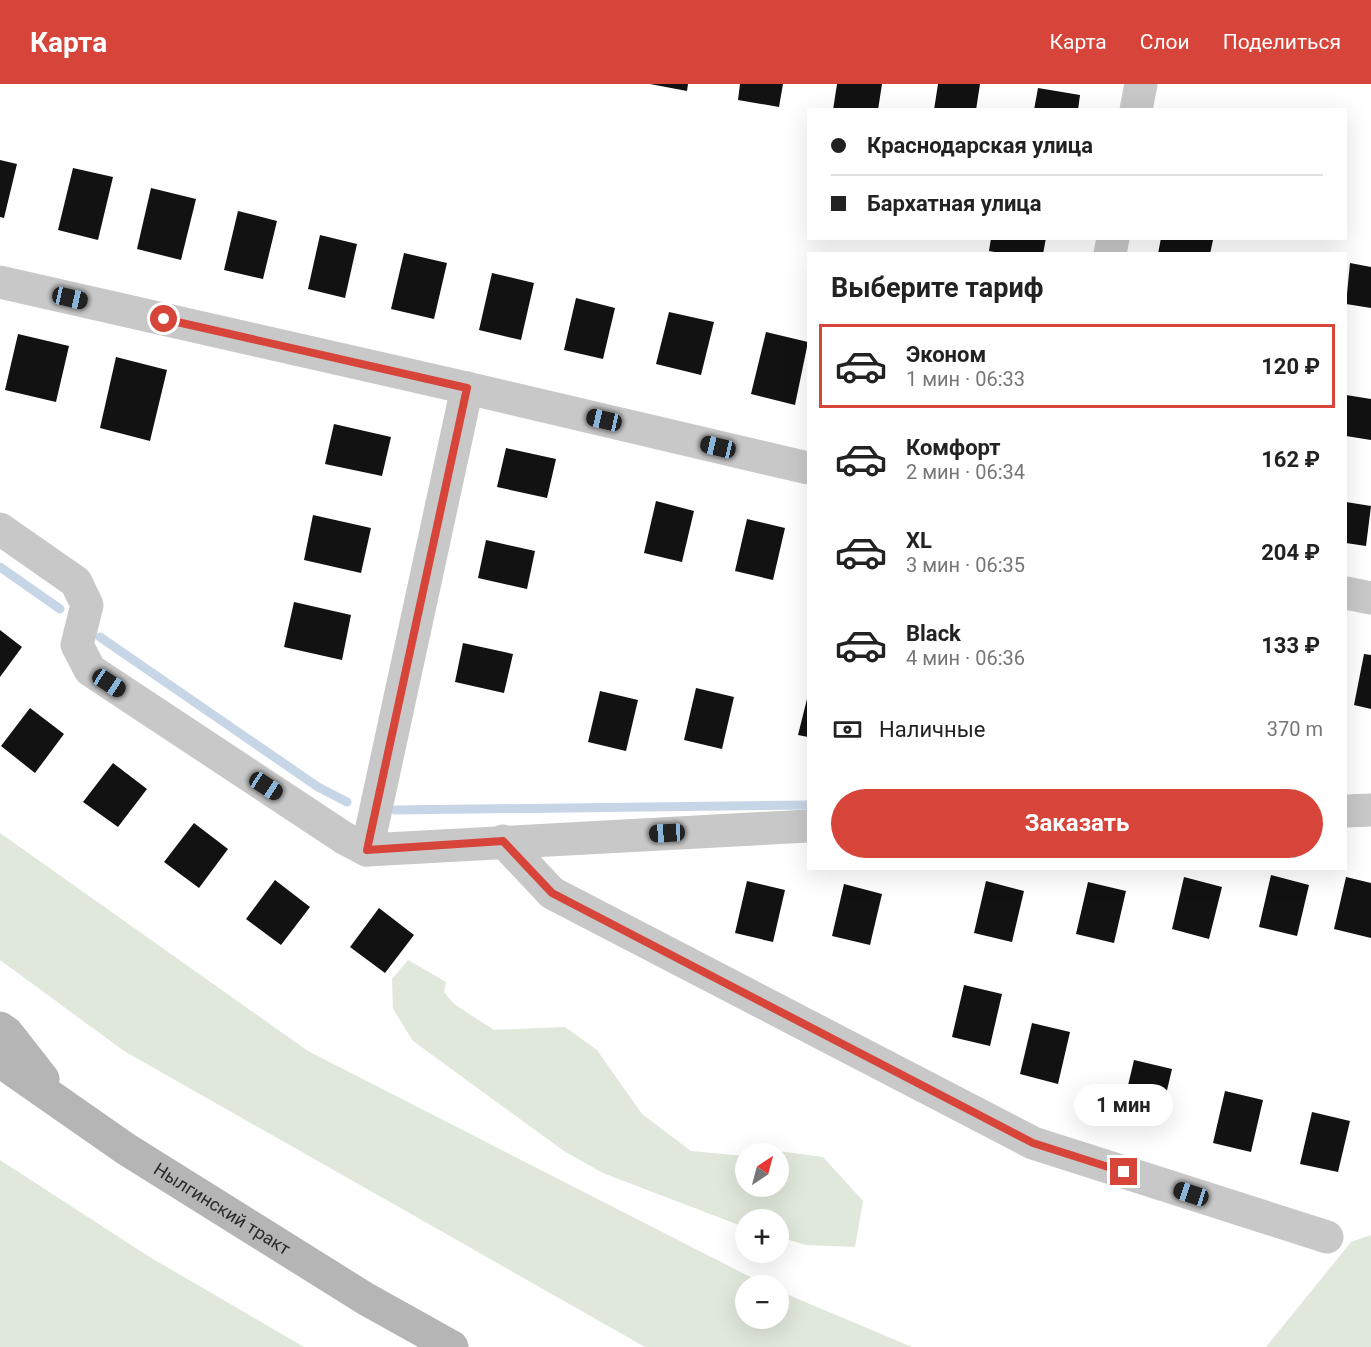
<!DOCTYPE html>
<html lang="ru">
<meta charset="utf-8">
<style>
:root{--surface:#fff;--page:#f2f2f2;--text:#222;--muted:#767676;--line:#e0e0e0;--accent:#d74439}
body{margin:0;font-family:Roboto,sans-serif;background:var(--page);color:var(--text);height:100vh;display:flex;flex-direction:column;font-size:22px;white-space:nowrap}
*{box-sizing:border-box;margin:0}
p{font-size:20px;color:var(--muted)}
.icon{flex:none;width:33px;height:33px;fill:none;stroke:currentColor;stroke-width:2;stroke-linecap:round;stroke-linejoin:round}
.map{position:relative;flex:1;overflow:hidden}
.sheet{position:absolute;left:807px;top:168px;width:540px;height:618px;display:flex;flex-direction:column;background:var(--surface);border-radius:0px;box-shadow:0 6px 24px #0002}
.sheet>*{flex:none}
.top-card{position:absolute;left:807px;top:24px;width:540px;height:132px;border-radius:0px;box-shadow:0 6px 24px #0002;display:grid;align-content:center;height:132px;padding:0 24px;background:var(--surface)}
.needle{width:39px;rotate:36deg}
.fabs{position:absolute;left:735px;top:1059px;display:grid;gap:12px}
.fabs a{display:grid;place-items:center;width:54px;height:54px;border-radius:50%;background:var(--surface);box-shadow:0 6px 24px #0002;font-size:30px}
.end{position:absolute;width:27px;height:27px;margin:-14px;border:8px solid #d74439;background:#fff;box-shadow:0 0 0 3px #fff}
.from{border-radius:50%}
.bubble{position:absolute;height:42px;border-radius:21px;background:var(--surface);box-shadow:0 6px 24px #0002;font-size:20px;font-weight:700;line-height:42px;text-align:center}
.car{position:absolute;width:18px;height:36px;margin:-18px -9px;border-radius:8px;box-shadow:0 0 4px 2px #0007;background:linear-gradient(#222 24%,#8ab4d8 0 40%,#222 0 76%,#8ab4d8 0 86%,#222 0)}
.top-card b{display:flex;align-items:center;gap:21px;height:57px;font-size:22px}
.top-card b+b{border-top:2px solid var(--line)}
.top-card i{width:15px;height:15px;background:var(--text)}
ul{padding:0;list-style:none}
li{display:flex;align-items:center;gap:18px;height:84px;margin:0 12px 9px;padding:0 12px;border:3px solid transparent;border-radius:0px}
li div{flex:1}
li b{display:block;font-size:22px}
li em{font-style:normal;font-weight:700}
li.active{border-color:var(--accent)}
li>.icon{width:54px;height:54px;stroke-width:1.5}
h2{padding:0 24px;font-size:27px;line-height:72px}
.pay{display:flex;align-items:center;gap:15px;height:66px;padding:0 24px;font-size:22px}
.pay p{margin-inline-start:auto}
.button{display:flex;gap:12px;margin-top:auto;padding:12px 24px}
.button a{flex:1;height:69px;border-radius:36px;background:var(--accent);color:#fff;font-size:24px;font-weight:700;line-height:69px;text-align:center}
header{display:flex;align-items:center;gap:36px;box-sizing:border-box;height:84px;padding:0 30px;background:var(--accent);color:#fff}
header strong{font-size:28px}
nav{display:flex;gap:33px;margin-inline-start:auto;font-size:21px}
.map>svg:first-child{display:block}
.green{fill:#dfe8da}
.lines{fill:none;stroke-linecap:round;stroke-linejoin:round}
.stream{stroke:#c7d6e7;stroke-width:9}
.building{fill:#121212}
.minor{stroke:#c8c8c8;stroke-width:33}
.secondary{stroke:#b5b5b5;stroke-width:33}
.route{stroke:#d74439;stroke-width:8}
.labels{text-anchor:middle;stroke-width:6;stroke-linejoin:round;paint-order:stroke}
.street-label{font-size:18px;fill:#2b2b2b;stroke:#fff}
</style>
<header>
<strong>Карта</strong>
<nav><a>Карта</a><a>Слои</a><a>Поделиться</a></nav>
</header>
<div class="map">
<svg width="1371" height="1263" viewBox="0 0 1371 1263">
<rect width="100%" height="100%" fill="#fff"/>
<g class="green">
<path d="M 0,749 L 308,967 L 766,1201 L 746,1202 L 746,1234 L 778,1234 L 779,1207 L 912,1263 L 645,1263 L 124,967 L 0,876 Z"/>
<path d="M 408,876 L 446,898 L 444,908 L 454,920 L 494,946 L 565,943 L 597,966 L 642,1030 L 691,1067 L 745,1072 L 746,1102 L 778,1102 L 778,1070 L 762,1069 L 778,1067 L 823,1073 L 863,1117 L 855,1163 L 806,1161 L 779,1153 L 778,1136 L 746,1136 L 744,1143 L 603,1089 L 564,1067 L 413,957 L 393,925 L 392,895 Z"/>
<path d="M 0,1076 L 148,1172 L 304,1263 L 0,1263 Z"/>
<path d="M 1371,1151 L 1371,1263 L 1266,1263 L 1351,1158 Z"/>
</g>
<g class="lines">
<g class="stream">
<path d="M 0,483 L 60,525"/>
<path d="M 100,553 L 318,703 L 347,718"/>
<path d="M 395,726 L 808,721"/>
</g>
</g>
<g class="building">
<path d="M 650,0 L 688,0 L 687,7 Z"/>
<path d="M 740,0 L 783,0 L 779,23 L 738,16 Z"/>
<path d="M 837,0 L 882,0 L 878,26 L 833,26 Z"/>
<path d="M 938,0 L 980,0 L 976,26 L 934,26 Z"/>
<path d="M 1038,4 L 1080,11 L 1078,26 L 1034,26 Z"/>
<path d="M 0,76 L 17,80 L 4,134 L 0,133 Z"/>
<path d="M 73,84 L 113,93 L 98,156 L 58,146 Z"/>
<path d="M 151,104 L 196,115 L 181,176 L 137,165 Z"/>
<path d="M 238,127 L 277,137 L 263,195 L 224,186 Z"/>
<path d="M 320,151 L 357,160 L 345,214 L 308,205 Z"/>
<path d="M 991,154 L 1046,154 L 1043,170 L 1005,170 L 989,167 Z"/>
<path d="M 1161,154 L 1203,154 L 1213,156 L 1210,170 L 1158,170 Z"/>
<path d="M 404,169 L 447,179 L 434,235 L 391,225 Z"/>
<path d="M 1350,179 L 1371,183 L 1371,224 L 1346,220 Z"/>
<path d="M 492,189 L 534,199 L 521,256 L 479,246 Z"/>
<path d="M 576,214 L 615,224 L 603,275 L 564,266 Z"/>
<path d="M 669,228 L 714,238 L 701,291 L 656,280 Z"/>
<path d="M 766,248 L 808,258 L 795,321 L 751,310 Z"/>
<path d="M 18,250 L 69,262 L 56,318 L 5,306 Z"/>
<path d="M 116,273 L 167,286 L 150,357 L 100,344 Z"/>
<path d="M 1346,311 L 1371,315 L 1371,356 L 1346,352 Z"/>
<path d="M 334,340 L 391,353 L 382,392 L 325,380 Z"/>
<path d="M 506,364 L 556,375 L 547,414 L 497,403 Z"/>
<path d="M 656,417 L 694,427 L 682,478 L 644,469 Z"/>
<path d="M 1346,418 L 1371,422 L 1366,462 L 1346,459 Z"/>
<path d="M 313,431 L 371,444 L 361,489 L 304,476 Z"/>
<path d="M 747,435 L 785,444 L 773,496 L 735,487 Z"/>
<path d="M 486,456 L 535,467 L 527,505 L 478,494 Z"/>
<path d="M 294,518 L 351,531 L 342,576 L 284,563 Z"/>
<path d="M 0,546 L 22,563 L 0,593 Z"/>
<path d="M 463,559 L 513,570 L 504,609 L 455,598 Z"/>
<path d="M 1364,570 L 1371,571 L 1371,625 L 1354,621 Z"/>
<path d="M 696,604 L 734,613 L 722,665 L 684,656 Z"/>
<path d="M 600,607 L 638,616 L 626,667 L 588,658 Z"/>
<path d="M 808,611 L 808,653 L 798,651 Z"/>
<path d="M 30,624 L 64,650 L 35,689 L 1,662 Z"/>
<path d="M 113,679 L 147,705 L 118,743 L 83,718 Z"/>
<path d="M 194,739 L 228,765 L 199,804 L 164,778 Z"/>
<path d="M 1271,791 L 1309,801 L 1297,852 L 1259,843 Z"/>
<path d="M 1184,793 L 1222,803 L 1209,855 L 1172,845 Z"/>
<path d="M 1346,793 L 1371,799 L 1371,854 L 1334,845 Z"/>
<path d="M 275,796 L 310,823 L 281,861 L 246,835 Z"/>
<path d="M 747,797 L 785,806 L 773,858 L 735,849 Z"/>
<path d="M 986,797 L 1024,807 L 1012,858 L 974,849 Z"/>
<path d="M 1088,798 L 1126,807 L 1114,859 L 1076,850 Z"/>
<path d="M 844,800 L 882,810 L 870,861 L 832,852 Z"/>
<path d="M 379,824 L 414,851 L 385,889 L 350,863 Z"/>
<path d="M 964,901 L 1002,910 L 990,962 L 952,953 Z"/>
<path d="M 1032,939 L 1070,948 L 1058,1000 L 1020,990 Z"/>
<path d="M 1134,976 L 1172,985 L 1160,1036 L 1122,1027 Z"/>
<path d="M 1225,1007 L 1263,1016 L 1251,1068 L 1213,1059 Z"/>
<path d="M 1312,1028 L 1350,1037 L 1338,1088 L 1300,1080 Z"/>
</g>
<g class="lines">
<g class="minor">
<path d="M 1136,26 L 1141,0"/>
<path d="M 1110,170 L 1113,154"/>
<path d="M 0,198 L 467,304 L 808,384"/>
<path d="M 0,445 L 76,498 L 87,521 L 77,561 L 90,586 L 344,754 L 367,766 L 808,742"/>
<path d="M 1346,509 L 1371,514"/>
<path d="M 1346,727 L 1371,726"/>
<path d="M 503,757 L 552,809 L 1033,1059 L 1327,1153"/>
<path d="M 367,766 L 467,304"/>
</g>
<g class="secondary">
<path d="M 0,944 L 7,949 L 43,995"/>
<path id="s1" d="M 0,977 L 126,1065 L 366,1215 L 452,1263"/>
</g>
</g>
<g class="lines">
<path class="route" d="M 164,235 L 467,304 L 367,766 L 503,757 L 552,809 L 1033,1059 L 1124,1088"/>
</g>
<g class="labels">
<g class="street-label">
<text dy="6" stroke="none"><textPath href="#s1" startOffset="267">Нылгинский тракт</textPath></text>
</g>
</g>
</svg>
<div class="fabs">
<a><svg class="needle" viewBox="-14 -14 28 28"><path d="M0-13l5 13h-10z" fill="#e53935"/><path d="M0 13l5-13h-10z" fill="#767676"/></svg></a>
<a>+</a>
<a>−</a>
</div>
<i class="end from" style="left:164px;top:235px"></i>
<i class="end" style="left:1124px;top:1088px"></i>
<div class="bubble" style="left:1074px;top:1000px;width:99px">1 мин</div>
<i class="car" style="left:70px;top:214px;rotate:103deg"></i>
<i class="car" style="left:604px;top:336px;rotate:283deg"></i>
<i class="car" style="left:718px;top:363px;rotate:283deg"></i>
<i class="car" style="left:109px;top:599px;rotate:123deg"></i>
<i class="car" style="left:266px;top:702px;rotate:123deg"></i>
<i class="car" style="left:667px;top:749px;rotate:267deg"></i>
<i class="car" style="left:1191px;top:1110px;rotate:288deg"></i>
<div class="top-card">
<b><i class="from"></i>Краснодарская улица</b>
<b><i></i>Бархатная улица</b>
</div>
<section class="sheet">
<h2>Выберите тариф</h2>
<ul>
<li class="active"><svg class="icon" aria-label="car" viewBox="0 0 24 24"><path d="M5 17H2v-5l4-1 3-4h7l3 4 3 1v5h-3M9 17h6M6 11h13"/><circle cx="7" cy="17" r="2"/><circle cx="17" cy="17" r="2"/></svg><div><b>Эконом</b><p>1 мин · 06:33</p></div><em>120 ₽</em></li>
<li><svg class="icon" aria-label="car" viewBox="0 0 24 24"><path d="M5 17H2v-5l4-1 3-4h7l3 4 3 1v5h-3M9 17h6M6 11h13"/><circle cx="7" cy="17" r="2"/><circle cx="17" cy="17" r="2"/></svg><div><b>Комфорт</b><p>2 мин · 06:34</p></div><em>162 ₽</em></li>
<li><svg class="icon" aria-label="car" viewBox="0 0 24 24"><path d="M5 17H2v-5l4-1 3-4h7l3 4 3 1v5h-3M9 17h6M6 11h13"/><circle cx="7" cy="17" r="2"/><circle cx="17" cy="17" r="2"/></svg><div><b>XL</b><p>3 мин · 06:35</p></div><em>204 ₽</em></li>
<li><svg class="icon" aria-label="car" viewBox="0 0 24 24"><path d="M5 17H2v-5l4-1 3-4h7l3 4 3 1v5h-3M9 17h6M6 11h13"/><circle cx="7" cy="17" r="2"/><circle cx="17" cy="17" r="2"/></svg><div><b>Black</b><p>4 мин · 06:36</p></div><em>133 ₽</em></li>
</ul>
<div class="pay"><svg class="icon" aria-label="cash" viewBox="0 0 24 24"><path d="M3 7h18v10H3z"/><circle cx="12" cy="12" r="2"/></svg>Наличные<p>370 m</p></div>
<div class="button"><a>Заказать</a></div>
</section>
</div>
